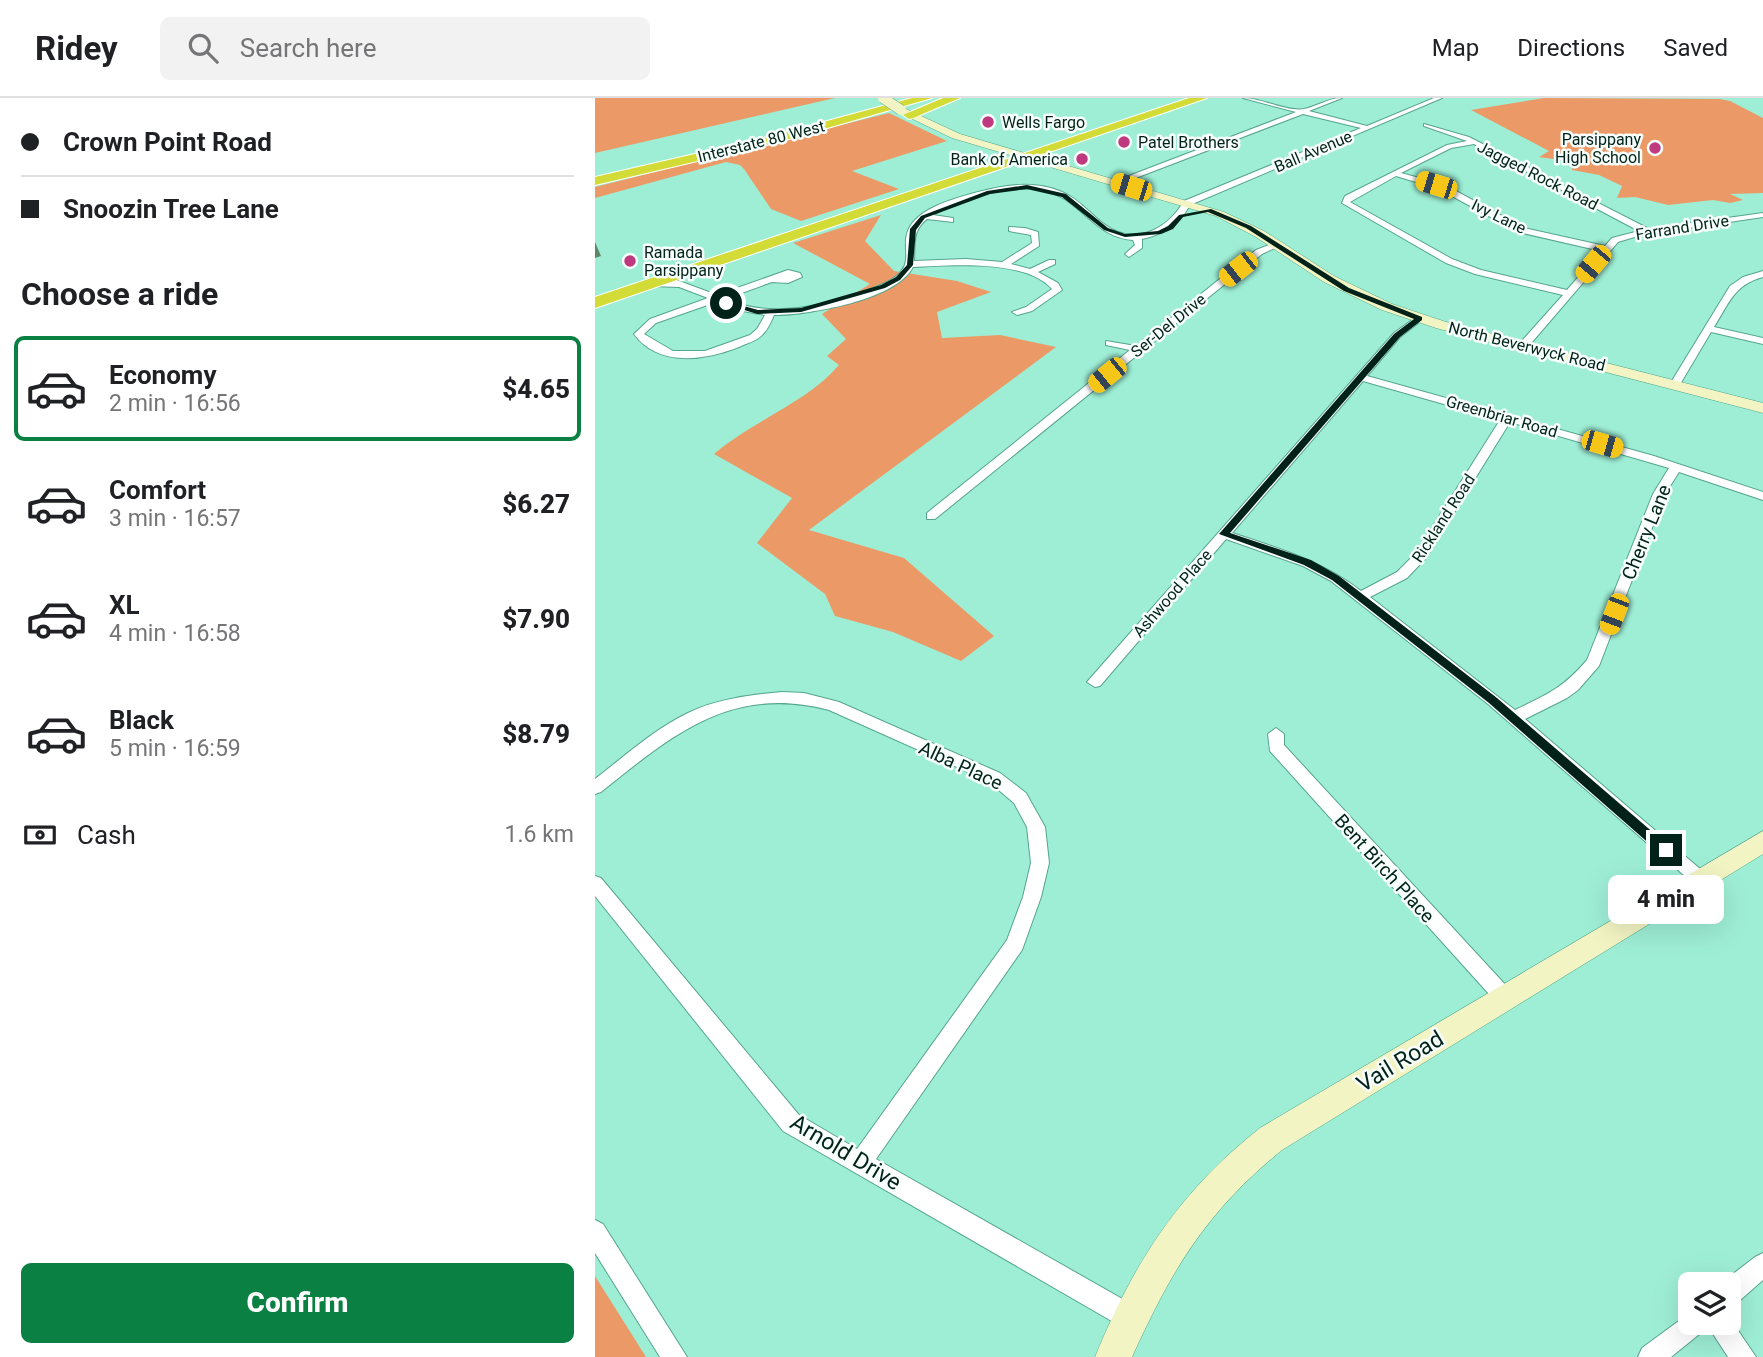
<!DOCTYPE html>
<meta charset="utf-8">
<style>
:root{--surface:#fff;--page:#f2f2f2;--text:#202124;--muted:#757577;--line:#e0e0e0;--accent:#0b8043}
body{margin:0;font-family:Roboto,sans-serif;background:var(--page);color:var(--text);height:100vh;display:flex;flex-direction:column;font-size:26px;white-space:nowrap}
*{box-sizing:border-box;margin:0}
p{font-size:23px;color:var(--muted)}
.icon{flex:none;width:38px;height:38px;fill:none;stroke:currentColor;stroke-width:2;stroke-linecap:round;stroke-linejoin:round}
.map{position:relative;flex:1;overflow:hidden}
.panel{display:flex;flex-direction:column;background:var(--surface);width:595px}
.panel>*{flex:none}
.guide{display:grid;align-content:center;height:154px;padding:0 21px;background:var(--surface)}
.tools{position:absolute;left:1083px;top:1174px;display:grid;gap:14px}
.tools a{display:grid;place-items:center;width:63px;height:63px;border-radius:10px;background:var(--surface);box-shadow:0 7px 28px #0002;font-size:35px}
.end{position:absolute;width:32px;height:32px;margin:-16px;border:9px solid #002219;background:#fff;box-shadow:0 0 0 4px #fff}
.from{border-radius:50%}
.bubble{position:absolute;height:49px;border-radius:10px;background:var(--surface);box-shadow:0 7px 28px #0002;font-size:23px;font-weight:800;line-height:49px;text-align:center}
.car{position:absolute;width:21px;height:42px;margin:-21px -10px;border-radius:9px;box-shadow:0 0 5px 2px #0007;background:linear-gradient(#f5c518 24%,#345 0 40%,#f5c518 0 76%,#345 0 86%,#f5c518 0)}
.guide b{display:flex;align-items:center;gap:24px;height:66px;font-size:26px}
.guide b+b{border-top:2px solid var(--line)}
.guide i{width:18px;height:18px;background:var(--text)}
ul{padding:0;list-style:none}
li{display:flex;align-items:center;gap:21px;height:105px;margin:0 14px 10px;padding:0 7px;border:4px solid transparent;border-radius:10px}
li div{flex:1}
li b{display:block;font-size:26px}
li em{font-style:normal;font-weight:800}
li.active{border-color:var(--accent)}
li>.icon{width:63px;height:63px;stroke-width:1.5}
h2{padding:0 21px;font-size:32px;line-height:84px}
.pay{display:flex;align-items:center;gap:18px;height:77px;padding:0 21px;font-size:26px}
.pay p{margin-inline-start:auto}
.primary-button{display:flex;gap:14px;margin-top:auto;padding:14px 21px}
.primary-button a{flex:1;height:80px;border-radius:10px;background:var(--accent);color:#fff;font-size:28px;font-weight:800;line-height:80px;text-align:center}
header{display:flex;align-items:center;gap:42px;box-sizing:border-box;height:98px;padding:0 35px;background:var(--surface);border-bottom:2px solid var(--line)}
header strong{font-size:33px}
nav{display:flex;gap:38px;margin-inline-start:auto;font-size:24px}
.search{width:490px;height:63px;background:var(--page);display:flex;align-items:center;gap:18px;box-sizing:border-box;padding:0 24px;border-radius:10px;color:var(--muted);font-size:26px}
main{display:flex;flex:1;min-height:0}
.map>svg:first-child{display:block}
.green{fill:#eb9a67}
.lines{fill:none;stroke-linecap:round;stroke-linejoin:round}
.street-casing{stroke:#55a58e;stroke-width:2}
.secondary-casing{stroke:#55a58e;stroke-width:1}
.highway-casing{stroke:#fff;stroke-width:2}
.street{fill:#fff;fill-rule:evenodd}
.secondary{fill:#f2f4c3;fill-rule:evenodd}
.highway{fill:#d3db36;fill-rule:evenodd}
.secondary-bridge-casing{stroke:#55a58e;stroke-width:11;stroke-linecap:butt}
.secondary-bridge{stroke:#f2f4c3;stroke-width:10}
.shaded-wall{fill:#5e8769}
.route{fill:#002219}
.poi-dot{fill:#be397e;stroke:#f7fefb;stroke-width:2.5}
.labels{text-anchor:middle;stroke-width:5;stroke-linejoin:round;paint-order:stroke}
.far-poi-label{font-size:16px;fill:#002219;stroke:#f7fefb;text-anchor:start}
.far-street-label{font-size:16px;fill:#002219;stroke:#f7fefb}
.street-label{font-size:19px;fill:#002219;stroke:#f7fefb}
.near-street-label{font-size:23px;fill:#002219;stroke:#f7fefb}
</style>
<header>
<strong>Ridey</strong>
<div class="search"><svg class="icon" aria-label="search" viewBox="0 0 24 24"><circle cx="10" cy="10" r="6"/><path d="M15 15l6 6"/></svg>Search here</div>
<nav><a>Map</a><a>Directions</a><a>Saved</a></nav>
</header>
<main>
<section class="panel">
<div class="guide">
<b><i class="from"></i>Crown Point Road</b>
<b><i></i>Snoozin Tree Lane</b>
</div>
<h2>Choose a ride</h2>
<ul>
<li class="active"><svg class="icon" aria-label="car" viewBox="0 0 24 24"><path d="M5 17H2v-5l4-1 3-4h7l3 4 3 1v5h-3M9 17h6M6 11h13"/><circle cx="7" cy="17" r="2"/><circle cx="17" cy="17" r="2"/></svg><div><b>Economy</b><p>2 min · 16:56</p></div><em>$4.65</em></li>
<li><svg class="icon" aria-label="car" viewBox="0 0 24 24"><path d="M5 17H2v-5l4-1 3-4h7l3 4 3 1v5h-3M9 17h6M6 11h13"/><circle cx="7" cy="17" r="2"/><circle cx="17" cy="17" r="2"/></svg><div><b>Comfort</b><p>3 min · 16:57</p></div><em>$6.27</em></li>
<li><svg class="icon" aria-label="car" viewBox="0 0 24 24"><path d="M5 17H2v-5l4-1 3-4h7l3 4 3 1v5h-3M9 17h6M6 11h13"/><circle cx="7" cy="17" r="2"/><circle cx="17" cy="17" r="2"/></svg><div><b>XL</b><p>4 min · 16:58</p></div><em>$7.90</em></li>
<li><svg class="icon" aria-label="car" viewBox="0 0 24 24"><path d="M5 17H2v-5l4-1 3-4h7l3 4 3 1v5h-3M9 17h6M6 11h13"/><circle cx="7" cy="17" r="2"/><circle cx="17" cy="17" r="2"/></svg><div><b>Black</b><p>5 min · 16:59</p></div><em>$8.79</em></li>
</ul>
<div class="pay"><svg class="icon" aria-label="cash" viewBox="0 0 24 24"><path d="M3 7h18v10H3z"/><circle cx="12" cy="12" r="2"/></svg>Cash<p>1.6 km</p></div>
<div class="primary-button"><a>Confirm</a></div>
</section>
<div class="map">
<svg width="1168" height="1259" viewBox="0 0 1168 1259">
<rect width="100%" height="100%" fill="#9eeed5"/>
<g class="green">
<path d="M 0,0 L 240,0 L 0,55 Z"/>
<path d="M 949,0 L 1125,1 L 1135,3 L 1168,20 L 1168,95 L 1135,96 L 1148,102 L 1135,105 L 1118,102 L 1073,107 L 1040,99 L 1022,100 L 1027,88 L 1004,77 L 977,72 L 978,64 L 944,59 L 954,53 L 876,12 Z"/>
<path d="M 294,15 L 352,43 L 257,73 L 304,91 L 206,123 L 176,111 L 149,71 L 145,67 L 131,64 L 0,100 L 0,89 Z"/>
<path d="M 286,117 L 270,143 L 299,173 L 362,183 L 396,194 L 342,214 L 347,240 L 405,237 L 461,249 L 214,432 L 309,460 L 399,538 L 366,563 L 298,534 L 240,518 L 230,496 L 162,445 L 197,400 L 119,356 C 157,323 213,304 244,267 L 232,258 L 251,241 L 227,216 L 275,186 L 198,145 Z"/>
<path d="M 0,1178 L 51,1259 L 0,1259 Z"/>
</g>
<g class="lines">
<defs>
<g id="street">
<path d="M 648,0 C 666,0 693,14 709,11 C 723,8 733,0 747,0 L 714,13 L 772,28 L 839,0 L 847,0 L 595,107 C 584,127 569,136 547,141 L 547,150 L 534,159 L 530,156 L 540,147 L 538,142 C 509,140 496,120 474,104 C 437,77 374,97 338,117 L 358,120 L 358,124 L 332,121 C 317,133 320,146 319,163 L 371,161 L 407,164 L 437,145 L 436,137 L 414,133 L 414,129 L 430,130 L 443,134 L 444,148 L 416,166 L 435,171 L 454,162 L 460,162 L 460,166 L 443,174 L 463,185 L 467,192 L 437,213 L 422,217 L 417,214 L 431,209 L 457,191 C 431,161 355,167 318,169 C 301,202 214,217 179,217 C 176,224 173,231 168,236 C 162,243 152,245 144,249 C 111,262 64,270 39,236 L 55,221 L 113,200 L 84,189 L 57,188 L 57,184 L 84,183 L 122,197 L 193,172 L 205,175 L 207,179 L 193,185 L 177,184 L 130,201 C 176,221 229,209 275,191 C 286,187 300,182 307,172 C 314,164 310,151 311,141 C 314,111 359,101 383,94 C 410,87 440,82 467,94 C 484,101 495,116 509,126 C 539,149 572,132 589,103 L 766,30 L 708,16 L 525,86 L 518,84 L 701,14 ZM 121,204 L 142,212 L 170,217 L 162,231 L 155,237 L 110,253 L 78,253 L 49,236 L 61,225 Z"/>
<path d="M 829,26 L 874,39 L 1054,131 L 1168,115 L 1168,119 L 1046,137 L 1023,144 L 932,250 L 924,250 L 924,246 L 968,197 L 880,176 L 851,165 L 747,105 L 750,98 L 852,47 L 872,43 L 829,28 ZM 879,46 L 1044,133 L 1017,140 L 1010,148 L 929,130 L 850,87 L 806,75 L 856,50 ZM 801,78 L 844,91 L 923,134 L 1006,153 L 972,192 L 886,172 L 857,161 L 755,104 Z"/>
<path d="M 679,145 L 686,147 L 667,156 L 340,421 L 332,421 L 332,415 L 535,252 L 511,247 L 511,243 L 541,248 L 661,152 Z"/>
<path d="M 1168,173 L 1168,179 C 1139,187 1134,205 1119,229 L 1168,240 L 1168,246 L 1116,234 L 1084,288 L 1076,288 L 1075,286 L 1135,188 L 1148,179 Z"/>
<path d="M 824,217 L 829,220 L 827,222 L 805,239 L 772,278 L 1059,358 L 1168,394 L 1168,402 L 1084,374 L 1070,396 L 1004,568 L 983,592 L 972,600 L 930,621 L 1111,776 L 1114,781 L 1111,786 L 1105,788 L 1099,786 L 893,606 L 736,483 L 708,468 L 631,441 L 505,588 L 500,589 L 492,584 L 799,235 ZM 768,283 L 905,322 L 821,455 L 802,474 L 766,493 C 727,463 683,450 637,435 ZM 915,324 L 1074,370 L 1058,396 L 992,562 C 968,590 953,596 920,612 L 775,499 L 812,480 L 831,460 Z"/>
<path d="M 187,594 L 209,595 L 244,604 L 405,675 L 431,695 L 450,729 L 454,765 L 446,799 L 427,852 L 281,1061 L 545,1211 L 548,1220 L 545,1229 L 536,1232 L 527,1229 L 188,1033 L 0,798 L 0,778 L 6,780 L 204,1017 L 262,1051 L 412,842 L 428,799 L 436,765 L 432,729 L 419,705 L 393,683 L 234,612 C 136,586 77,637 6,694 L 0,696 L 0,681 C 30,658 58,632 93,615 C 121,601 155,597 187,594 Z"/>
<path d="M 681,630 L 689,636 L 689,647 L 917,894 L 920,900 L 917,906 L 910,909 L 903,906 L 675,653 L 673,636 Z"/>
<path d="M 0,1122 L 8,1126 L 92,1259 L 65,1259 L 0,1155 Z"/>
<path d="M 1168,1155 L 1168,1182 L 1143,1204 L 1134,1207 L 1134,1186 L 1125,1186 L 1160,1159 Z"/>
<path d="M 1096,1214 L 1096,1225 L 1110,1225 L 1107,1234 L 1076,1259 L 1043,1259 L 1047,1250 Z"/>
<path d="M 1134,1219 L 1161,1259 L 1133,1259 L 1111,1225 L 1134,1225 Z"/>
</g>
<g id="secondary">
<path d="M 303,10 L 309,10 L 365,36 L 629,114 L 669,133 L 739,178 L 797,206 L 851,224 L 1168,305 L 1168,315 L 841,230 L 787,212 L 729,184 L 661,139 L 621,118 L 357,40 L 303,14 Z"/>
<path d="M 1168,733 L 1168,756 L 687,1052 C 611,1114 577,1171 537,1259 L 500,1259 C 539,1164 584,1094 665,1030 Z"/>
</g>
<g id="highway">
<path d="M 317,0 L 337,0 L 180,45 L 0,87 L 0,79 L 173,39 Z"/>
<path d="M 348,0 L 365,0 L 318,20 L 314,21 L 308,17 Z"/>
<path d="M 594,0 L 612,0 L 0,210 L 0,199 Z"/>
</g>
</defs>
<use href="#street" class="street-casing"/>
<use href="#secondary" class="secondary-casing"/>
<use href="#highway" class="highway-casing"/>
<use href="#street" class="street"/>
<use href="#secondary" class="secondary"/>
<use href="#highway" class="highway"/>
<defs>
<path id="secondary-bridge" d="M 288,0 L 306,12"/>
</defs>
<use href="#secondary-bridge" class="secondary-bridge-casing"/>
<use href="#secondary-bridge" class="secondary-bridge"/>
</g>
<path class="shaded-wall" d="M 0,144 L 6,158 L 0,160 Z"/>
<path class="route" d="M 432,87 L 471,96 L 513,130 L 530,136 L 563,133 L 573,128 L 584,117 L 616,111 L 656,128 L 754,190 L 827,219 L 827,222 L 805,239 L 635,435 L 716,462 L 744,478 L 902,600 L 1075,749 L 1075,756 L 1066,756 L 894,605 L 737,482 L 709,467 L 624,436 L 799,236 L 819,221 L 749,193 L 651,130 L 613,114 L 588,119 L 578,131 L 566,136 L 530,139 L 509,132 L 467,99 L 432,91 L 395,96 L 330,120 L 321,132 L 318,167 L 305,182 L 290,190 L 206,214 L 162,216 L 127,205 L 131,203 L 163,212 L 206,210 L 286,187 L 301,179 L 312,167 L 315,131 L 326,118 L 392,93 Z"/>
<g class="poi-dot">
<circle cx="393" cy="24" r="7"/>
<circle cx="529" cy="44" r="7"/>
<circle cx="1060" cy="50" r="7"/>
<circle cx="487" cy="61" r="7"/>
<circle cx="35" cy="163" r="7"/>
</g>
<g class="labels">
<g class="far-poi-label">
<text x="407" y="30">Wells Fargo</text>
<text x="1046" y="47" text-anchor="end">Parsippany<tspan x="1046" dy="18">High School</tspan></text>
<text x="543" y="50">Patel Brothers</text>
<text x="473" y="67" text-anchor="end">Bank of America</text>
<text x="49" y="160">Ramada<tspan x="49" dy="18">Parsippany</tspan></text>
</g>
<g class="far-street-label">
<text transform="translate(166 43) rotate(-14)" y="6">Interstate 80 West</text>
<text transform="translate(718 53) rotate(-23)" y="6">Ball Avenue</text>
<text transform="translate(943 77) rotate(27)" y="6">Jagged Rock Road</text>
<text transform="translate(904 118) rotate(26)" y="6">Ivy Lane</text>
<text transform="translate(1087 129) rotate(-9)" y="6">Farrand Drive</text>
<text transform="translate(573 227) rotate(-39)" y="6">Ser-Del Drive</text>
<text transform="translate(932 248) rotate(14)" y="6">North Beverwyck Road</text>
<text transform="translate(907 318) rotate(16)" y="6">Greenbriar Road</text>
<text transform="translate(848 420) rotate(-57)" y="6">Rickland Road</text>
<text transform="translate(577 495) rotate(-49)" y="6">Ashwood Place</text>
</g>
<g class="street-label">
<text transform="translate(1051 434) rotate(-68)" y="7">Cherry Lane</text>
<text transform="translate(366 667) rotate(25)" y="7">Alba Place</text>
<text transform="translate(790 770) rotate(48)" y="7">Bent Birch Place</text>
</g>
<g class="near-street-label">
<text transform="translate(805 963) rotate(-31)" y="8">Vail Road</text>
<text transform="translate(251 1054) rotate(31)" y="8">Arnold Drive</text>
</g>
</g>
</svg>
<div class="tools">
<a><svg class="icon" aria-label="layers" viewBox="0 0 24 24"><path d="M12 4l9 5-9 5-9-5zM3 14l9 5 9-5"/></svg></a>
</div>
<i class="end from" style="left:131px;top:205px"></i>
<i class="end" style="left:1071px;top:752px"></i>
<div class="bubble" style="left:1013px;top:777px;width:116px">4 min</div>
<i class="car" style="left:841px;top:87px;rotate:287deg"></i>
<i class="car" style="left:536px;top:89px;rotate:287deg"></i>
<i class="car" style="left:998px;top:166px;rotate:220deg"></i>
<i class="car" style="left:643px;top:171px;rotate:232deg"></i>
<i class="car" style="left:512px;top:277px;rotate:231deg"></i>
<i class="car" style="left:1007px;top:346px;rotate:106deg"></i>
<i class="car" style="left:1019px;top:516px;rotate:201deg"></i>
</div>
</main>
